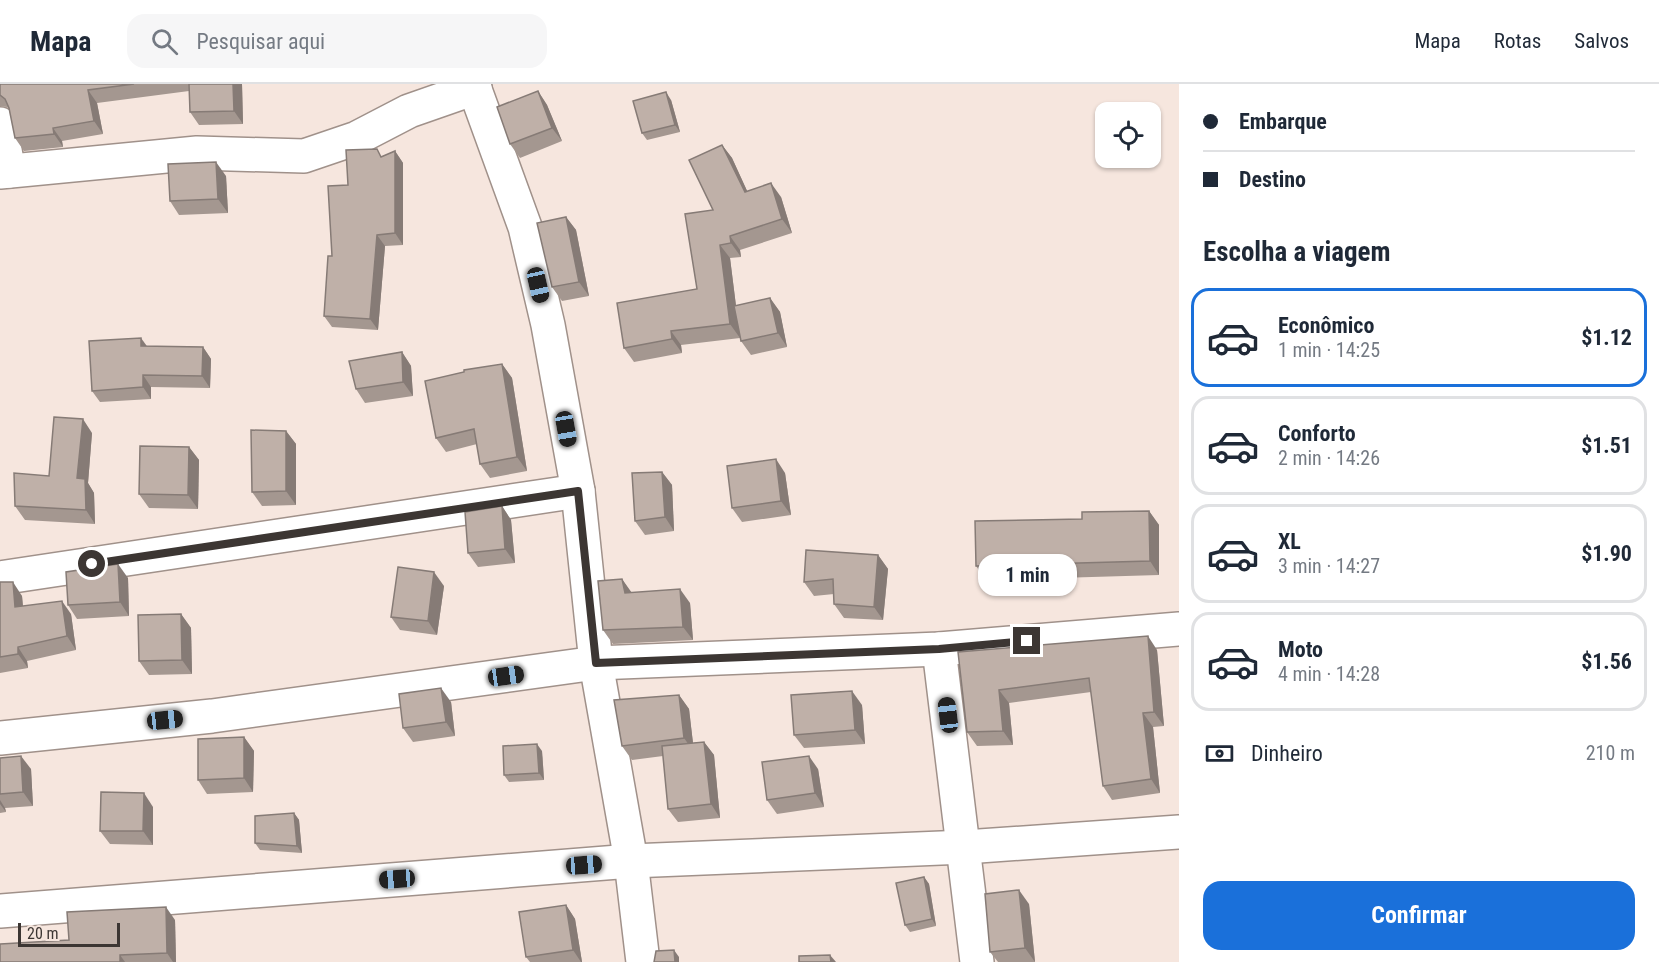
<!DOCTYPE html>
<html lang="pt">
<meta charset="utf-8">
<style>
:root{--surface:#fff;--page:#f6f6f7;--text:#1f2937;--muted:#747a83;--line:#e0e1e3;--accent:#1a70da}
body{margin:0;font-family:"Roboto Condensed",sans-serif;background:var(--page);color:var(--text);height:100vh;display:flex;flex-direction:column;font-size:22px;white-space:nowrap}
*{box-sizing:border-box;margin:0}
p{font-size:20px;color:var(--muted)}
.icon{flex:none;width:33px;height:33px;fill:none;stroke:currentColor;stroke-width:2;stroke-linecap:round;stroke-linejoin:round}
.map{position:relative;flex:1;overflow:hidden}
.details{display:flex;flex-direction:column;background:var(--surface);width:480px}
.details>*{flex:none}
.hud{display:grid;align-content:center;height:132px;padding:0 24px;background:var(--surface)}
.tools{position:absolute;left:1095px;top:18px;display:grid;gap:12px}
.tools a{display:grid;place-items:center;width:66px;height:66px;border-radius:12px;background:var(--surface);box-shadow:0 2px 4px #0004;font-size:30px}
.scale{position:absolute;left:18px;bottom:15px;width:102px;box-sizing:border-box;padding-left:6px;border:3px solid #3c3633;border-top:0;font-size:16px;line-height:21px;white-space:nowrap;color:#3c3633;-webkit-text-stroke:4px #f6e6de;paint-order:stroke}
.end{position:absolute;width:27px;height:27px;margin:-14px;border:8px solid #3c3633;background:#fff;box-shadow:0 0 0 3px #fff}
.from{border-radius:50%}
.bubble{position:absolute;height:42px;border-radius:18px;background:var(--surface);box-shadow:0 2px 4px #0004;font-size:20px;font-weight:700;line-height:42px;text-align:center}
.car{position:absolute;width:18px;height:36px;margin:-18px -9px;border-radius:8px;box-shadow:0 0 4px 2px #0007;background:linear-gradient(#222 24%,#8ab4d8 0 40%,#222 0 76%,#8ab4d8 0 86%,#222 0)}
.hud b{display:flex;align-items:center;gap:21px;height:57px;font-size:22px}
.hud b+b{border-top:2px solid var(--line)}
.hud i{width:15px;height:15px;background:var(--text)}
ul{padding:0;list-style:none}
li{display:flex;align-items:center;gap:18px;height:99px;margin:0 12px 9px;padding:0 12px;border:3px solid var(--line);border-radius:18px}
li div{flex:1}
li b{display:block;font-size:22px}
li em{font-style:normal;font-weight:700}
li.on{border-color:var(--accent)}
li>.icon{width:54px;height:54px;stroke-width:1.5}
h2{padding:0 24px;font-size:27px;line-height:72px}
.pay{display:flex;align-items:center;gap:15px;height:66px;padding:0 24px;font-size:22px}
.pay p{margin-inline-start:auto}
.cta{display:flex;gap:12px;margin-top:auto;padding:12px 24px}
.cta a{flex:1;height:69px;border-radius:18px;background:var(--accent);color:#fff;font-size:24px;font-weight:700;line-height:69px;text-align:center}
header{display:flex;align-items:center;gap:36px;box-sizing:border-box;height:84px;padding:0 30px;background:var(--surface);border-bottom:2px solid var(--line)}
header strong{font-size:28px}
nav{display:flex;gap:33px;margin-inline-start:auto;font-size:21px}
.search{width:420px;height:54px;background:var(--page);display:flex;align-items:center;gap:15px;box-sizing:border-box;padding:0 21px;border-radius:18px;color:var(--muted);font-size:22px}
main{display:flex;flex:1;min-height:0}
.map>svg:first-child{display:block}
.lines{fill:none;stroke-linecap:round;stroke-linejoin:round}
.street-casing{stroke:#a0918a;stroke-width:36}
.street{stroke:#fff;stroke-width:33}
.wall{fill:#a49790}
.shaded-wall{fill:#867b76}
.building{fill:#bfb0a8;stroke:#867b76;stroke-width:1.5}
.route{stroke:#3c3633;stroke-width:8}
</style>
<header>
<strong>Mapa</strong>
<div class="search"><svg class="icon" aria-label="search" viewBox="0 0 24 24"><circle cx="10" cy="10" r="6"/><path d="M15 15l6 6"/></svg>Pesquisar aqui</div>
<nav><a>Mapa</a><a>Rotas</a><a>Salvos</a></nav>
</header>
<main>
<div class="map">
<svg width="1179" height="878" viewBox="0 0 1179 878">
<rect width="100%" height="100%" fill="#f6e6de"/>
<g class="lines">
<defs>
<g id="street">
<path d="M 473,0 L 525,143 L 548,241 L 578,407 L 596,579 L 631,777 L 643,878"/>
<path d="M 0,40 L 9,87"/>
<path d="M 0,88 L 197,69 L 304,72 L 357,54 L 409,27 L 475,4"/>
<path d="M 0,494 L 578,407"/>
<path d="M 939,565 L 977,878"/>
<path d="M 0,654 L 212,632 L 596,579 L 939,565 L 1179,545"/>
<path d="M 0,827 L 631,777 L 965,763 L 1179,748"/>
</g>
</defs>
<use href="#street" class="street-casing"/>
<use href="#street" class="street"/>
</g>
<g class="wall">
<path d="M 0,0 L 242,0 L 243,40 L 199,41 L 190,28 L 189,7 L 97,19 L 103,50 L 62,57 L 63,63 L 24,67 L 15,54 L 10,25 L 7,23 L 0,22 Z"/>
<path d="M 538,7 L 547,21 L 562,57 L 520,74 L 510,60 Z"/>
<path d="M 671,16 L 680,48 L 647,56 L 642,49 Z"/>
<path d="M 722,61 L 732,74 L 747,107 L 781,113 L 792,149 L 740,166 L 741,173 L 730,174 L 736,222 L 770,214 L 780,228 L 787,263 L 751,271 L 741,257 L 739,246 L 740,254 L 681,261 L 682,269 L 634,278 L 624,264 L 697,205 L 713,126 Z"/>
<path d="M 395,67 L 403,79 L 403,161 L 385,162 L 378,246 L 332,243 L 324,232 L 332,172 L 348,101 L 383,72 Z"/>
<path d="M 226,92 L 228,129 L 179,131 L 170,117 Z"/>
<path d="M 566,133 L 576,146 L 589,212 L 562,217 L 552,203 Z"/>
<path d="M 147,262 L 203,263 L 211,275 L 210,304 L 151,303 L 151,315 L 100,318 L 92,307 Z"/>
<path d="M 402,268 L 411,282 L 413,312 L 365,319 L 356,305 Z"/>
<path d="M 502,280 L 512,294 L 527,387 L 490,394 L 480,380 L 477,360 L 446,368 L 436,354 L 464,288 Z"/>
<path d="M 286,347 L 296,360 L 296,421 L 262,422 L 252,408 Z"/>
<path d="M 92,349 L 88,399 L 94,409 L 95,440 L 25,436 L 15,422 L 49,392 Z"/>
<path d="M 189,363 L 199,376 L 198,425 L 149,424 L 139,410 Z"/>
<path d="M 662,388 L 672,401 L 674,447 L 645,451 L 635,437 Z"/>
<path d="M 785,389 L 791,431 L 742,438 L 732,424 Z"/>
<path d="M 502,422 L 511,436 L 515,479 L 478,483 L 468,469 Z"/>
<path d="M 1149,427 L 1159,441 L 1159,491 L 986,496 L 976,482 L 1082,435 Z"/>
<path d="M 878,471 L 888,485 L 883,536 L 844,534 L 834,520 L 834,510 L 814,512 L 804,498 Z"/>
<path d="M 128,494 L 129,532 L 77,535 L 68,521 Z"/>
<path d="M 622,495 L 631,509 L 690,519 L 693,556 L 613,560 L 603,546 Z"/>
<path d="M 0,498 L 22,512 L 23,522 L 71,530 L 76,566 L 27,577 L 28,584 L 0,589 Z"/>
<path d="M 444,502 L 437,551 L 400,546 L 391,533 Z"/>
<path d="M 181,530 L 191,544 L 192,590 L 149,591 L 139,577 Z"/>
<path d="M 1157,566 L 1164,642 L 1153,643 L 1160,709 L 1112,716 L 1103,702 L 1091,608 L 1009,619 L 1013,661 L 977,662 L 967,648 L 958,568 Z"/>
<path d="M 679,611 L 689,625 L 693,659 L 704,658 L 714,671 L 720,734 L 678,738 L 668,725 L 663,672 L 632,676 L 622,662 Z"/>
<path d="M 451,618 L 455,652 L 413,658 L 403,644 Z"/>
<path d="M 862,621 L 865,660 L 804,664 L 794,651 Z"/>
<path d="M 244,653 L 254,667 L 253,708 L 207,710 L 198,696 Z"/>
<path d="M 542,667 L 544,696 L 509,698 L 504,691 Z"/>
<path d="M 0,674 L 31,685 L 33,722 L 5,724 L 6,728 L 0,729 Z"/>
<path d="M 818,685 L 824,723 L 777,730 L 767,716 Z"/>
<path d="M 153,723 L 153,761 L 110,760 L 100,747 Z"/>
<path d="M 294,729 L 299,736 L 302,769 L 260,766 L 255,759 Z"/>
<path d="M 924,793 L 929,800 L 936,842 L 910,848 L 905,841 Z"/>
<path d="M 1029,820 L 1035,878 L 998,878 L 990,868 Z"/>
<path d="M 566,821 L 575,835 L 582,878 L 530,878 L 526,873 Z"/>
<path d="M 175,836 L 176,878 L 0,878 L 69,856 Z"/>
</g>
<g class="shaded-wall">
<path d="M 233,0 L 242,0 L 243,40 L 234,27 Z"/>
<path d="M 88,6 L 97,19 L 103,50 L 94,37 Z"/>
<path d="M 538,7 L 547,21 L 562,57 L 552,44 Z"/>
<path d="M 666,8 L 671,16 L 680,48 L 675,41 Z"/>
<path d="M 53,44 L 62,57 L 63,63 L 54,50 Z"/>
<path d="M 722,61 L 732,74 L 754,122 L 745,108 Z"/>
<path d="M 395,67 L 403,79 L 403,161 L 395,149 Z"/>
<path d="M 216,78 L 226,92 L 228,129 L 218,115 Z"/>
<path d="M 771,99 L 781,113 L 792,149 L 782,135 Z"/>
<path d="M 566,133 L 576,146 L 589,212 L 579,198 Z"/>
<path d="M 377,151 L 385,162 L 378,246 L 370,235 Z"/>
<path d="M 730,152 L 740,166 L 741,173 L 731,159 Z"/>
<path d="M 720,161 L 730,174 L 740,254 L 730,240 Z"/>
<path d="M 770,214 L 780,228 L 787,263 L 778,249 Z"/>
<path d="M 671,247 L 681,261 L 682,269 L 672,255 Z"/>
<path d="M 141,254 L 149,265 L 141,262 Z"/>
<path d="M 203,263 L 211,275 L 210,304 L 202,292 Z"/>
<path d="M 402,268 L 411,282 L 413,312 L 403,298 Z"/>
<path d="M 502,280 L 512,294 L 527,387 L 517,373 Z"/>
<path d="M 143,291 L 151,303 L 151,315 L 143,303 Z"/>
<path d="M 83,335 L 92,349 L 88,399 L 94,409 L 95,440 L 86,426 L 77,394 Z"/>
<path d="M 286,347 L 296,360 L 296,421 L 286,407 Z"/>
<path d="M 189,363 L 199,376 L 198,425 L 188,411 Z"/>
<path d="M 776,375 L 785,389 L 791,431 L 781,417 Z"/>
<path d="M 662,388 L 672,401 L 674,447 L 665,433 Z"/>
<path d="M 502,422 L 511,436 L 515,479 L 505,465 Z"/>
<path d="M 1149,427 L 1159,441 L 1159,491 L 1150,477 Z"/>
<path d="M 878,471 L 888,485 L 883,536 L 874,523 Z"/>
<path d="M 118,480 L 128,494 L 129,532 L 120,518 Z"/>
<path d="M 434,488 L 444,502 L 437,551 L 428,537 Z"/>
<path d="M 622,495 L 632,509 L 625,509 Z"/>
<path d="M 13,498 L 22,512 L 24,536 L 15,523 Z"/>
<path d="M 680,505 L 690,519 L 693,556 L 683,543 Z"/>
<path d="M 62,517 L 71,530 L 76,566 L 67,552 Z"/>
<path d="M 181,530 L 191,544 L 192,590 L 182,576 Z"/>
<path d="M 1148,552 L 1157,566 L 1164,642 L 1154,628 Z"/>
<path d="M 18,563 L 27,577 L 28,584 L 18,570 Z"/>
<path d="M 441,604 L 451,618 L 455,652 L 446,638 Z"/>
<path d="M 999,606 L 1009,619 L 1013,661 L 1003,647 Z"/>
<path d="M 852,607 L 862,621 L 865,660 L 855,646 Z"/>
<path d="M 679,611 L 689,625 L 694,668 L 684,654 Z"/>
<path d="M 1143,629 L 1153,643 L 1160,709 L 1151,695 Z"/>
<path d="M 244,653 L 254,667 L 253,708 L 244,694 Z"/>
<path d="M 704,658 L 714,671 L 720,734 L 711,720 Z"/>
<path d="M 537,660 L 542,667 L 544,696 L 539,689 Z"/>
<path d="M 21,672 L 31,685 L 33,722 L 23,708 Z"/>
<path d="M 809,672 L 818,685 L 824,723 L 815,709 Z"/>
<path d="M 144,709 L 153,723 L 153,761 L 143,747 Z"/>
<path d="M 0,716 L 5,724 L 6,728 L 0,720 Z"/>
<path d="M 294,729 L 299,736 L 302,769 L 297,762 Z"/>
<path d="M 924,793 L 929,800 L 936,842 L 932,835 Z"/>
<path d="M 1019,806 L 1029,820 L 1035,878 L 1025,864 Z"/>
<path d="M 566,821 L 575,835 L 582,878 L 581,878 L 573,866 Z"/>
<path d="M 166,823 L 175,836 L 176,878 L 173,878 L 167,869 Z"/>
<path d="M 674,866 L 679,873 L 679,878 L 675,878 Z"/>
<path d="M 120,871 L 125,878 L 120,878 Z"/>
<path d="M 830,871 L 836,878 L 831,878 Z"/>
</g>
<g class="building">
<path d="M 0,0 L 134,0 L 88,6 L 94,37 L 53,44 L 54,50 L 15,54 L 9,24 L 5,15 L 0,11 Z"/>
<path d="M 189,0 L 233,0 L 234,27 L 190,28 Z"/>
<path d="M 538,7 L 552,44 L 510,60 L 497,23 Z"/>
<path d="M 666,8 L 675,41 L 642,49 L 633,17 Z"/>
<path d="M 722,61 L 745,108 L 771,99 L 782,135 L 730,152 L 731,159 L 720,161 L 730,240 L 671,247 L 672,255 L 624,264 L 617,219 L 697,205 L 685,130 L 713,126 L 689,76 Z"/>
<path d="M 377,65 L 381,73 L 395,67 L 395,149 L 377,151 L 370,235 L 324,232 L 328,172 L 332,172 L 328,102 L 348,101 L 346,66 Z"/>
<path d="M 216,78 L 218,115 L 170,117 L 168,80 Z"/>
<path d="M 566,133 L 579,198 L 552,203 L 537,139 Z"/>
<path d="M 770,214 L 778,249 L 741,257 L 734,222 Z"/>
<path d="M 141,254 L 141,262 L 203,263 L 202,292 L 143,291 L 143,303 L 92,307 L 89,257 Z"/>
<path d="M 402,268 L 403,298 L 356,305 L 349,277 Z"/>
<path d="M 502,280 L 517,373 L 480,380 L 474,345 L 436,354 L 425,297 L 464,288 L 464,286 Z"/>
<path d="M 54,333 L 83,335 L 77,394 L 85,395 L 86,426 L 15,422 L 14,389 L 49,392 Z"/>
<path d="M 251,346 L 286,347 L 286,407 L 252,408 Z"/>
<path d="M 140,362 L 189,363 L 188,411 L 139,410 Z"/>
<path d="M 776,375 L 781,417 L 732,424 L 727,382 Z"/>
<path d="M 662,388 L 665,433 L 635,437 L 632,389 Z"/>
<path d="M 502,422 L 505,465 L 468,469 L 465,428 Z"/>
<path d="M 1149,427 L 1150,477 L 976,482 L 975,437 L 1082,435 L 1082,428 Z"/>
<path d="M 806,466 L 878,471 L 874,523 L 834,520 L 833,495 L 804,498 Z"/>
<path d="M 118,480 L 120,518 L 68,521 L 66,488 Z"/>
<path d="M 398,483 L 434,488 L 428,537 L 391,533 Z"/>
<path d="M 622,495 L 625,509 L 680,505 L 683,543 L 603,546 L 598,497 Z"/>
<path d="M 0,498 L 13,498 L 15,523 L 62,517 L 67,552 L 18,563 L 18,570 L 0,573 Z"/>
<path d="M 181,530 L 182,576 L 139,577 L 138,531 Z"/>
<path d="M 1148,552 L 1154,628 L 1143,629 L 1151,695 L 1103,702 L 1089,594 L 999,606 L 1003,647 L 967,648 L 958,568 Z"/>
<path d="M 441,604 L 446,638 L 403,644 L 399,610 Z"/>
<path d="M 852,607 L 855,646 L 794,651 L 791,611 Z"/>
<path d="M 679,611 L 684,654 L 622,662 L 614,616 Z"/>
<path d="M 244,653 L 244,694 L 198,696 L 198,655 Z"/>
<path d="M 704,658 L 711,720 L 668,725 L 662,662 Z"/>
<path d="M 537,660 L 539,689 L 504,691 L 503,662 Z"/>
<path d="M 21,672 L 23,708 L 0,710 L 0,674 Z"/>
<path d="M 809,672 L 815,709 L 767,716 L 762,678 Z"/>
<path d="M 101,708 L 144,709 L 143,747 L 100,747 Z"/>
<path d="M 294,729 L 297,762 L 255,759 L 255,732 Z"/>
<path d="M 924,793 L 932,835 L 905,841 L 896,799 Z"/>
<path d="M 1019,806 L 1025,864 L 990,868 L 985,810 Z"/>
<path d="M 566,821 L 573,866 L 526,873 L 519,828 Z"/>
<path d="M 166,823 L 167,869 L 120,871 L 120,878 L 0,878 L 0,860 L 69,856 L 67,828 Z"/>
<path d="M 674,866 L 675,878 L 654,878 L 656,867 Z"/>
<path d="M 830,871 L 831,878 L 799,878 L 799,872 Z"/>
</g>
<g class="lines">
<path class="route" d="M 92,480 L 578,407 L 596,579 L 939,565 L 1027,557"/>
</g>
</svg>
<div class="tools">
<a><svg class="icon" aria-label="locate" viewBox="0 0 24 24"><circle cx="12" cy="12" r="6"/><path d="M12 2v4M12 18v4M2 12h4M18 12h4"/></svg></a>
</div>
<div class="scale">20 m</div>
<i class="end from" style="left:92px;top:480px"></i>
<i class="end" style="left:1027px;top:557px"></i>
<div class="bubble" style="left:978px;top:470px;width:99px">1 min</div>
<i class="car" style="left:538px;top:201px;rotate:167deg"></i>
<i class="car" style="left:566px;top:345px;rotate:170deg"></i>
<i class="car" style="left:506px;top:592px;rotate:82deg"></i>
<i class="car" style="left:948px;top:631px;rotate:353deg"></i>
<i class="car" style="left:165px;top:636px;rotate:84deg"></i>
<i class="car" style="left:584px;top:781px;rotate:86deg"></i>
<i class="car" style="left:397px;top:795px;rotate:266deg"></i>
</div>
<section class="details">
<div class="hud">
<b><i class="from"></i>Embarque</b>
<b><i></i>Destino</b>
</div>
<h2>Escolha a viagem</h2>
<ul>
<li class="on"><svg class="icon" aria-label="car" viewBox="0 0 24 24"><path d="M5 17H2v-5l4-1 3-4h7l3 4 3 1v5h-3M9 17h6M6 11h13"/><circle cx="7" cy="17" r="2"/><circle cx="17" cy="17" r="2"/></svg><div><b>Econômico</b><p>1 min · 14:25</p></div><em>$1.12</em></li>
<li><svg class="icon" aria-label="car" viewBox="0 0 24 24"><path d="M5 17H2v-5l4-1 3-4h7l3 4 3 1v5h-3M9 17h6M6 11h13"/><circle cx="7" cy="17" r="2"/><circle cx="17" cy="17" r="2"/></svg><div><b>Conforto</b><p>2 min · 14:26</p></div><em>$1.51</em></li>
<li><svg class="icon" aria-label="car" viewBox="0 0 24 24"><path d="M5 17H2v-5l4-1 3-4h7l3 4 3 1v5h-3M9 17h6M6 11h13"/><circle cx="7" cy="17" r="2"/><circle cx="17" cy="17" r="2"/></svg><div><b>XL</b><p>3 min · 14:27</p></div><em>$1.90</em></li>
<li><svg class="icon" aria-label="car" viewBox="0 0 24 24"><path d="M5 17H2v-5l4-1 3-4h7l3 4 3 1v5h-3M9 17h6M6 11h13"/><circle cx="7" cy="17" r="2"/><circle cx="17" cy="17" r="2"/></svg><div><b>Moto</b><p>4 min · 14:28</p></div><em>$1.56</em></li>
</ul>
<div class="pay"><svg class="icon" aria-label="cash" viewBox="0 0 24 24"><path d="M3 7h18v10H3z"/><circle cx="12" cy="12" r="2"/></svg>Dinheiro<p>210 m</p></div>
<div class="cta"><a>Confirmar</a></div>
</section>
</main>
